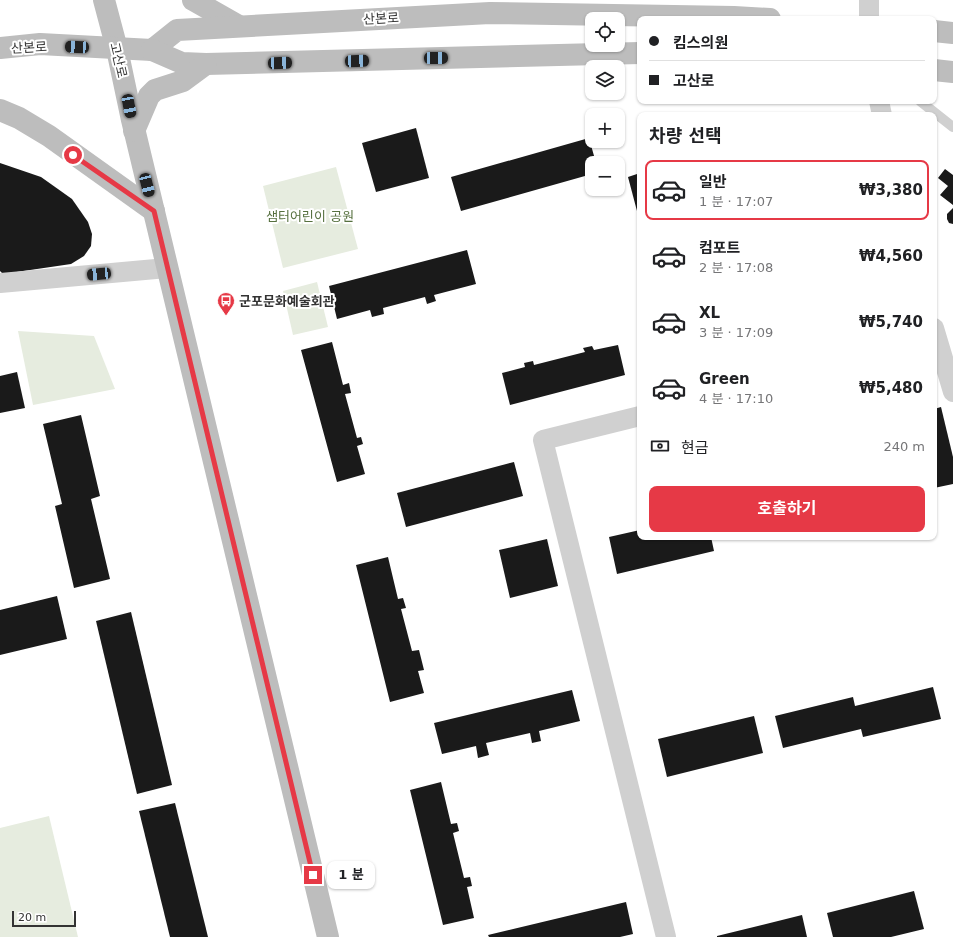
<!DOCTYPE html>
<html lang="ko">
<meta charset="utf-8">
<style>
:root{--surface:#fff;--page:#f2f2f2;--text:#202124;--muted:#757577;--line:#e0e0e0;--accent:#e63946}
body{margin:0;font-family:"DejaVu Sans","Noto Sans KR",sans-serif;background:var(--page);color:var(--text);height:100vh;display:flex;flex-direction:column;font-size:15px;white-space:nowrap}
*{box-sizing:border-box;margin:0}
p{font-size:13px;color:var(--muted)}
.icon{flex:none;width:22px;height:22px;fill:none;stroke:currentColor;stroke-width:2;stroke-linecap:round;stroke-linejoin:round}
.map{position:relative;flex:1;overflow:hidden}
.panel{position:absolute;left:637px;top:112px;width:300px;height:428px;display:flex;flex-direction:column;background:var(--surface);border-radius:8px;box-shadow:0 1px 3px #0004}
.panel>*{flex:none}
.top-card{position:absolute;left:637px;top:16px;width:300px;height:88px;border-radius:8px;box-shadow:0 1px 3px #0004;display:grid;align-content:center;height:88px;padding:0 12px;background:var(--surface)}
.fabs{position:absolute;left:585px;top:12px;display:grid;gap:8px}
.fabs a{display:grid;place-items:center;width:40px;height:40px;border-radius:8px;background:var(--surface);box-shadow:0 1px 3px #0004;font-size:20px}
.scale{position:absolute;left:12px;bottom:10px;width:64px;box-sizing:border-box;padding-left:4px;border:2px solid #333;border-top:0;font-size:11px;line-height:14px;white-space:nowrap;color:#333;-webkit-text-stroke:3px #fff;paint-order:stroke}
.end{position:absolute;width:18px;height:18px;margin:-9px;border:5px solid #e63946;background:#fff;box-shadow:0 0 0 2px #fff}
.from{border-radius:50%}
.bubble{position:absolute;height:28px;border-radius:8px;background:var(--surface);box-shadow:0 1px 3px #0004;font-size:13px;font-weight:700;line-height:28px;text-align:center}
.car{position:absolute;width:12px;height:24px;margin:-12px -6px;border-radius:5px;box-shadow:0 0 3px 1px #0007;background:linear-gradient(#222 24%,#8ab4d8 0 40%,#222 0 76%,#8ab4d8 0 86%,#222 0)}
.top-card b{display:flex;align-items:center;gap:14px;height:38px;font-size:15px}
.top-card b+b{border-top:1px solid var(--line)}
.top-card i{width:10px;height:10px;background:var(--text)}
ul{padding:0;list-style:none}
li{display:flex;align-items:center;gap:12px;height:60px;margin:0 8px 6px;padding:0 4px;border:2px solid transparent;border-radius:8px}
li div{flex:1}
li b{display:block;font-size:15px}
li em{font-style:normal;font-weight:700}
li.on{border-color:var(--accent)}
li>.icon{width:36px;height:36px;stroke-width:1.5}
h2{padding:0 12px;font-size:18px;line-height:48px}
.pay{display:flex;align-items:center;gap:10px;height:44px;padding:0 12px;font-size:15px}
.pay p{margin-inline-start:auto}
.action{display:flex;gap:8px;margin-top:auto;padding:8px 12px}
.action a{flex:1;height:46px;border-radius:8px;background:var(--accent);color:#fff;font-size:16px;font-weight:700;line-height:46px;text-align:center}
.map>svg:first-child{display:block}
.green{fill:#e6ecdf}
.building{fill:#1a1a1a}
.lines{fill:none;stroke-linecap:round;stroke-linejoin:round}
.lane{stroke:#d0d0d0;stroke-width:10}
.street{stroke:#d0d0d0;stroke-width:20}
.secondary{stroke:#bdbdbd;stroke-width:22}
.route{stroke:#e63946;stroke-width:5}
.labels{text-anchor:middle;stroke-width:4;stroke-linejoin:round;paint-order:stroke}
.street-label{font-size:13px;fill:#333;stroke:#fff}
.park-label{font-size:13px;fill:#56703f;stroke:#fff}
.poi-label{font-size:13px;font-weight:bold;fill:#333;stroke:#fff;text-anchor:start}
</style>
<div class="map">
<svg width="953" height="937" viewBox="0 0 953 937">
<rect width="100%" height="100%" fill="#fff"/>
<g class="green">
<path d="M 336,167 L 358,249 L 283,268 L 263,186 Z"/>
<path d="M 317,282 L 328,327 L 293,335 L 283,291 Z"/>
<path d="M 18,331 L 94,336 L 115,389 L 33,405 Z"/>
<path d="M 49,816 L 78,937 L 0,937 L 0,828 Z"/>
</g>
<g class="building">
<path d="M 416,128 L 429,178 L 376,192 L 362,143 Z"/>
<path d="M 589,138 L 596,163 L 592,163 L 592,174 L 461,211 L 451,177 Z"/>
<path d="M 0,163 L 41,177 L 72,199 L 88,222 L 92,234 L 91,246 L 84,256 L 71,264 L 3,274 L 0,271 Z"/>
<path d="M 945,169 L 953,175 L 953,205 L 940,195 L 948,186 L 938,178 Z"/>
<path d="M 640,173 L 640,210 L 637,211 L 628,177 Z"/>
<path d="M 953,208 L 953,224 L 949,223 L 947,219 L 947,214 Z"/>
<path d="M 467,250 L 476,284 L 434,295 L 436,301 L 427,304 L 425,297 L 383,308 L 384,314 L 372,317 L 370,310 L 337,319 L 329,286 Z"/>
<path d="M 332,342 L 343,385 L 349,383 L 351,393 L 345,394 L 357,438 L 361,437 L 363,444 L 357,446 L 365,474 L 337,482 L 301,350 Z"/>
<path d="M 618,345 L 625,375 L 510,405 L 502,373 L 525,367 L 524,363 L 533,361 L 534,365 L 585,352 L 583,348 L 592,346 L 594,350 Z"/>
<path d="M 17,372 L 25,408 L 0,413 L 0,376 Z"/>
<path d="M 941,407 L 953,457 L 953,484 L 934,488 L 934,409 Z"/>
<path d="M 81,415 L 100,496 L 91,499 L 110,579 L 74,588 L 55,506 L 62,504 L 43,424 Z"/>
<path d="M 514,462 L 523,496 L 406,527 L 397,493 Z"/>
<path d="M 640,530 L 640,537 L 711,537 L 714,551 L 617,574 L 609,537 Z"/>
<path d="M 547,539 L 558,586 L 510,598 L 499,550 Z"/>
<path d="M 388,557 L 398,599 L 403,598 L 406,608 L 401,609 L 412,651 L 419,650 L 424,670 L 418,671 L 424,693 L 390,702 L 356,565 Z"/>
<path d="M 57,596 L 67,639 L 0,655 L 0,610 Z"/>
<path d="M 131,612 L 172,785 L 137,794 L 96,621 Z"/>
<path d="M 933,687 L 941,719 L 863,737 L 861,729 L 783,748 L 775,716 L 853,697 L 855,706 Z"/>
<path d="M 572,690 L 580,721 L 539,731 L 541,741 L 532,743 L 530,733 L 486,743 L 489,755 L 478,758 L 476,746 L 442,754 L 434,723 Z"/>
<path d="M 754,716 L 763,753 L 667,777 L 658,739 Z"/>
<path d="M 441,782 L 451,824 L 457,823 L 459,831 L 453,833 L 464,878 L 470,877 L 472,886 L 467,887 L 474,918 L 443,925 L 410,790 Z"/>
<path d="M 175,803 L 208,937 L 170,937 L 139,811 Z"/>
<path d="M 914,891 L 924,929 L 891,937 L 833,937 L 827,913 Z"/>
<path d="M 626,902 L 633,934 L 620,937 L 489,937 L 488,935 Z"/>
<path d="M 802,915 L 807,937 L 717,937 L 717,936 Z"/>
</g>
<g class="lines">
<path class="lane" d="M 920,101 L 953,127"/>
<g class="street">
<path d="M 869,0 L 869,19"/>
<path d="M 879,101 L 882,115"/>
<path d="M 0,283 L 167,268"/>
<path d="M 934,328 L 953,392"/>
<path d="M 640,416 L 543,440 L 666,937"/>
</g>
<g class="secondary">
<path d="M 104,0 L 117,49 L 132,120 L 328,937"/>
<path d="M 193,0 L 239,26"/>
<path d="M 934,31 L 953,33"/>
<path d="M 0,48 L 40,44 L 152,50 L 177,30 L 490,13 L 734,17 L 770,19"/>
<path d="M 152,50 L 182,63 L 206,64 L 640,53"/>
<path d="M 934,70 L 953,72"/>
<path d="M 0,110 L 19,118 L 49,136 L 154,211"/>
<path d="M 134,131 L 149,96 L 155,90 L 183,81 L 206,64"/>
</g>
</g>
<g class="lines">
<path class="route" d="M 73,155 L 154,211 L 313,875"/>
</g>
<defs>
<symbol id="bus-pin" viewBox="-11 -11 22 30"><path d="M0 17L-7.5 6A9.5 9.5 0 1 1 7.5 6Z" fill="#e63946" stroke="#fff"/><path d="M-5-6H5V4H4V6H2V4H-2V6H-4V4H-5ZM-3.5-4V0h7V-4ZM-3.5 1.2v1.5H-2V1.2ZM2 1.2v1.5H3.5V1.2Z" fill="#fff"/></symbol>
</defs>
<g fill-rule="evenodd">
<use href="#bus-pin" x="216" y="291" width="20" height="27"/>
</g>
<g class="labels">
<g class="street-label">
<text transform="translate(381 18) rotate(-3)" y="5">산본로</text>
<text transform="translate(29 47) rotate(-3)" y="5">산본로</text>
<text transform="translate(119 60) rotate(77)" y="5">고산로</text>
</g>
<g class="park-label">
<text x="310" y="221">샘터어린이 공원</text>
</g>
<g class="poi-label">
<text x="239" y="306">군포문화예술회관</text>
</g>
</g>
</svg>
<div class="fabs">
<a><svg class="icon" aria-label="locate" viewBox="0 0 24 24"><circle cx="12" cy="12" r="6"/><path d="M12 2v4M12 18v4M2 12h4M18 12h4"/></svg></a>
<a><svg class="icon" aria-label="layers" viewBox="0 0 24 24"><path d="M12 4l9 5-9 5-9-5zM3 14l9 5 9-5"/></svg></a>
<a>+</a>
<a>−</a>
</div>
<div class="scale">20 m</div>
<i class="end from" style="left:73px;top:155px"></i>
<i class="end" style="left:313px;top:875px"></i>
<div class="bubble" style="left:327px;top:861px;width:48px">1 분</div>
<i class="car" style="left:77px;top:47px;rotate:273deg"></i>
<i class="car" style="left:436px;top:58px;rotate:89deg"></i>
<i class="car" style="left:357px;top:61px;rotate:88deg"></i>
<i class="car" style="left:280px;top:63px;rotate:88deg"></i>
<i class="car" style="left:129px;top:106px;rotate:169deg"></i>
<i class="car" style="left:147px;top:185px;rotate:166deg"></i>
<i class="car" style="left:99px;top:274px;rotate:265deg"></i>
<div class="top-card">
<b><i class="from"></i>킴스의원</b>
<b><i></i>고산로</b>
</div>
<section class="panel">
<h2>차량 선택</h2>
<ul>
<li class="on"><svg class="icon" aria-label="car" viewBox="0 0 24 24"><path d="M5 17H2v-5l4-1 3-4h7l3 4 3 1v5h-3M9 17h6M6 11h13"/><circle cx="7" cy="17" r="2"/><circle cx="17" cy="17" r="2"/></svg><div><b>일반</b><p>1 분 · 17:07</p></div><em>₩3,380</em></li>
<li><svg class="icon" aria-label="car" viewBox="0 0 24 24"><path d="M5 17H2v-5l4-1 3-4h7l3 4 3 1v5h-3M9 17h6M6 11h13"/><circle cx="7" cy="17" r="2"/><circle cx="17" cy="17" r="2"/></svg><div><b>컴포트</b><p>2 분 · 17:08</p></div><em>₩4,560</em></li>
<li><svg class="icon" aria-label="car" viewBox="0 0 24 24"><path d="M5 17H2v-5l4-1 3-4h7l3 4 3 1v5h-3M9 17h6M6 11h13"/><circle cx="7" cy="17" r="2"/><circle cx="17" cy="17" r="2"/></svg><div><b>XL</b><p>3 분 · 17:09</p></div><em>₩5,740</em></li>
<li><svg class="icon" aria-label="car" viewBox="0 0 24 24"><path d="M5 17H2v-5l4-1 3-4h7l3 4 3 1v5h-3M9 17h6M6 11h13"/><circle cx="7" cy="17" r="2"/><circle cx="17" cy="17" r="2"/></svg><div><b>Green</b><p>4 분 · 17:10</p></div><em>₩5,480</em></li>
</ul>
<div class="pay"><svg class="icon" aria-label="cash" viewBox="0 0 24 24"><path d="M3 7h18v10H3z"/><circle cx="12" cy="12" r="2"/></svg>현금<p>240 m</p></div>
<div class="action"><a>호출하기</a></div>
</section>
</div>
